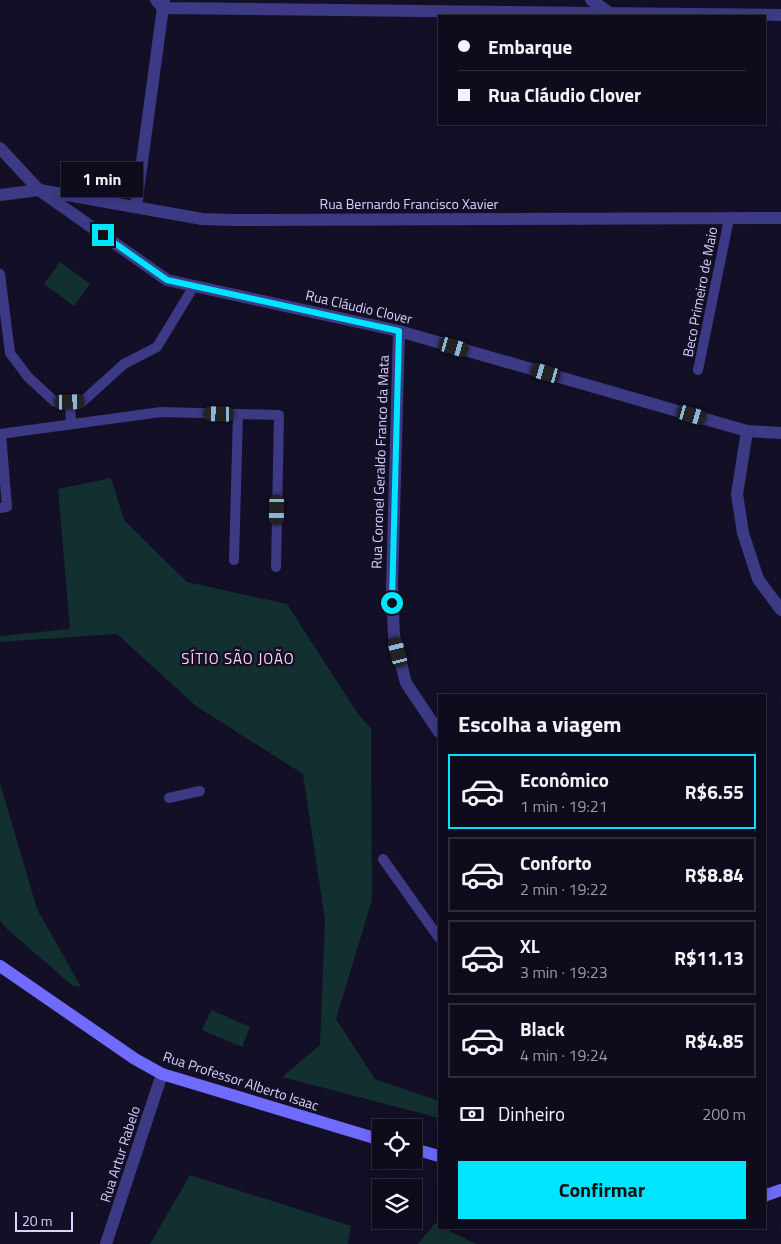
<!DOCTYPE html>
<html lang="pt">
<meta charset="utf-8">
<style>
:root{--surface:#0e0b1c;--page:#171425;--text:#f1f3f6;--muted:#9b9ba3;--line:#2e2b3b;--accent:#00e5ff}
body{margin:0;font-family:"Titillium Web",sans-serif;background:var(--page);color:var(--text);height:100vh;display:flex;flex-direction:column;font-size:19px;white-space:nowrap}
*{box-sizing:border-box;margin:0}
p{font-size:16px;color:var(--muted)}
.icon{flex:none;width:28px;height:28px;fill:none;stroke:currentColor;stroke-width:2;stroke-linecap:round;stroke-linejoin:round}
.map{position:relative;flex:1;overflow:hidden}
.details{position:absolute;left:438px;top:694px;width:328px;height:535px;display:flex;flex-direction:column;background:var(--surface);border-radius:0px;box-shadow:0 2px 12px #0003,0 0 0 1px var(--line)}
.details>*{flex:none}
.banner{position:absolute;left:438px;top:15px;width:328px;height:110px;border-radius:0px;box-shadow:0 2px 12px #0003,0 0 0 1px var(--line);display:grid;align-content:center;height:110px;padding:0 20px;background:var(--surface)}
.fabs{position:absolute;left:372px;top:1119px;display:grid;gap:10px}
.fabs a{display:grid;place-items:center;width:50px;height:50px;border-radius:0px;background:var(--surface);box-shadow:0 2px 12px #0003,0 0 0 1px var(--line);font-size:25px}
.scale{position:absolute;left:15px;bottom:12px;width:58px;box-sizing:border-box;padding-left:5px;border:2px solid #d9d4ff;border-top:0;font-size:14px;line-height:18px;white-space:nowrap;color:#d9d4ff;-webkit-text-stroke:4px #130f26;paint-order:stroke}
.end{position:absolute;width:22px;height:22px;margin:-11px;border:6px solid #00e5ff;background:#111;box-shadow:0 0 0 2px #111}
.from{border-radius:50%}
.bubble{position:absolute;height:35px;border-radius:0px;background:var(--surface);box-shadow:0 2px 12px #0003,0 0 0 1px var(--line);font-size:16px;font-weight:700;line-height:35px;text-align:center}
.car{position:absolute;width:15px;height:30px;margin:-15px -8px;border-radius:6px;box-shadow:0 0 4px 1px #0007;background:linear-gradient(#222 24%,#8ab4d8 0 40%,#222 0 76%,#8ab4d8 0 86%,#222 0)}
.banner b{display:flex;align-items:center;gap:18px;height:48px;font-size:19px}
.banner b+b{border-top:1px solid var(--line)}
.banner i{width:12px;height:12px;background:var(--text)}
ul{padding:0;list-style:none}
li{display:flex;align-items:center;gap:15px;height:75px;margin:0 10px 8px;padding:0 10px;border:2px solid var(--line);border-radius:0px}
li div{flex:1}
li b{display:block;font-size:19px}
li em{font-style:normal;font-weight:700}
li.current{border-color:var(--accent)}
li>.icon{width:45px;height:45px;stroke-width:1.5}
h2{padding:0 20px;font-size:22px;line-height:60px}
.pay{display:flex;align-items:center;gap:12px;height:55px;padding:0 20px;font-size:19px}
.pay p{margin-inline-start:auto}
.button{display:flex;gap:10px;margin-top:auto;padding:10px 20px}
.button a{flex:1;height:58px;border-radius:0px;background:var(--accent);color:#111;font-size:20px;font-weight:700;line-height:58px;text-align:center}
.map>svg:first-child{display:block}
.green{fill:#12302f}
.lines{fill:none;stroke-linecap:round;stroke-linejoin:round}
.lane{stroke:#3d3a85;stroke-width:10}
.street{stroke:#3d3a85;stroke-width:12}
.secondary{stroke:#6f6bff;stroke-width:12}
.route{stroke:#00e5ff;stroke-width:6}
.labels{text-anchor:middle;stroke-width:5;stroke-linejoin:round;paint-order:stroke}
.street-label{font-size:14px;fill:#d9d4ff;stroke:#130f26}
.neighbourhood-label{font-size:15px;letter-spacing:1px;fill:#ffd6f0;stroke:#130f26}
</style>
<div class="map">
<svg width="781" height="1244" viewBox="0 0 781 1244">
<rect width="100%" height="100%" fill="#130f26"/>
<g class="green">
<path d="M 60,262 L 90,284 L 74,306 L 44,284 Z"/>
<path d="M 111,478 L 124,520 L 187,582 L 287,604 L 356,711 L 371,729 L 372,900 L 336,1019 L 375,1079 L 439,1101 L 439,1118 L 282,1077 L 320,1045 L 325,920 L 303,774 L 196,706 L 117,634 L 0,642 L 0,636 L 70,629 L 58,489 Z"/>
<path d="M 0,783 L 37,909 L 81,987 L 73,986 L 7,929 L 0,921 Z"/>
<path d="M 211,1010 L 250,1027 L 242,1047 L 202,1030 Z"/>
<path d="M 190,1175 L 351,1226 L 348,1244 L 150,1244 Z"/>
<path d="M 435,1223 L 439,1225 L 439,1228 L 443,1228 L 477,1244 L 418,1244 Z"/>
</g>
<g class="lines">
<g class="lane">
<path d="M 0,274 L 10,353 L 28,377 L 55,402 L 82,402 L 124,364 L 157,347 L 194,286"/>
<path d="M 698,370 L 729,219"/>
<path d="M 70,402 L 71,424"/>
<path d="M 0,434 L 161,412 L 279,415 L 276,567"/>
<path d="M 0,508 L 7,507 L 1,434"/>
<path d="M 234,560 L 238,414"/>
<path d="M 169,798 L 200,791"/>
<path d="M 383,859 L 439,938"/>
</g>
<g class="street">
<path d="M 156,0 L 163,8 L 781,15"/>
<path d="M 591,0 L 610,13"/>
<path d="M 0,148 L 39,190 L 167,280 L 399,331 L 747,431 L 781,433"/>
<path d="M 0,195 L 39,190 L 202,219 L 233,220 L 781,218"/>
<path d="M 136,206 L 164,0"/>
<path d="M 399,331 L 392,587 L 394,636 L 406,683 L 439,732"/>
<path d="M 747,431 L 737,494 L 743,533 L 758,579 L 781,610"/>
<path d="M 106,1244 L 162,1074"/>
</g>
<g class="secondary">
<path d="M 0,966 L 135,1059 L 162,1074 L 381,1140"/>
<path d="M 414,1149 L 439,1156"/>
<path d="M 764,1196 L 781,1190"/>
</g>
</g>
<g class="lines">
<path class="route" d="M 103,235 L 167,280 L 399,331 L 392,603"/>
</g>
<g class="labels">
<g class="street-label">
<text x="409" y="209">Rua Bernardo Francisco Xavier</text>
<text transform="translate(700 292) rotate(-79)" y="5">Beco Primeiro de Maio</text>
<text transform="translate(359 307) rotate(13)" y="5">Rua Cláudio Clover</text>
<text transform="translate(380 462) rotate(-88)" y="5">Rua Coronel Geraldo Franco da Mata</text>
<text transform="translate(241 1081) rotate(18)" y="5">Rua Professor Alberto Isaac</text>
<text transform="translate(120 1154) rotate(-72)" y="5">Rua Artur Rabelo</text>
</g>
<g class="neighbourhood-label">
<text x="238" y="664">SÍTIO SÃO JOÃO</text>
</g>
</g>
</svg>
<div class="fabs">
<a><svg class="icon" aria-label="locate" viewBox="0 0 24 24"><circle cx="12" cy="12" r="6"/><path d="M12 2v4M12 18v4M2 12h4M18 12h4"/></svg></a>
<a><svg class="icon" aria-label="layers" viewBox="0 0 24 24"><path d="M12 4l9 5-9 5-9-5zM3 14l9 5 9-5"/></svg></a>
</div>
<div class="scale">20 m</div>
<i class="end from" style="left:392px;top:603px"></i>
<i class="end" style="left:103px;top:235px"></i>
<div class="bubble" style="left:61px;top:162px;width:82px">1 min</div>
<i class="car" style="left:454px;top:347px;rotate:106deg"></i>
<i class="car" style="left:546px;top:373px;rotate:286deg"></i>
<i class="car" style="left:70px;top:402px;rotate:89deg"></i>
<i class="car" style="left:219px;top:414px;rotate:271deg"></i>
<i class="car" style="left:692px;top:415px;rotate:106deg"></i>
<i class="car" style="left:277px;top:510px;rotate:181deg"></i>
<i class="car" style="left:398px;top:652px;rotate:346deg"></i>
<div class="banner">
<b><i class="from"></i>Embarque</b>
<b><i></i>Rua Cláudio Clover</b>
</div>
<section class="details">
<h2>Escolha a viagem</h2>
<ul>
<li class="current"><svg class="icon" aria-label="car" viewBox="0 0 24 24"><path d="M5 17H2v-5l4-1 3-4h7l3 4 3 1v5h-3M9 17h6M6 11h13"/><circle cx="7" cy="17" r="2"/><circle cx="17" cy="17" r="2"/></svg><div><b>Econômico</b><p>1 min · 19:21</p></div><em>R$6.55</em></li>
<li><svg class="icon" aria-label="car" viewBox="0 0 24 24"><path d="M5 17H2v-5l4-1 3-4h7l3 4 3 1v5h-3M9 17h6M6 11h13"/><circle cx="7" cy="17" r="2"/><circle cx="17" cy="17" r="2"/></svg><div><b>Conforto</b><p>2 min · 19:22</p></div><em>R$8.84</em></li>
<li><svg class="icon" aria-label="car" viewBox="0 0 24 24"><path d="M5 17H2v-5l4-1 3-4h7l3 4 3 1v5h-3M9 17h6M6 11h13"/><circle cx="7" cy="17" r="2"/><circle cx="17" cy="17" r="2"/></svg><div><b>XL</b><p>3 min · 19:23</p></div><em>R$11.13</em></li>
<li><svg class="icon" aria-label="car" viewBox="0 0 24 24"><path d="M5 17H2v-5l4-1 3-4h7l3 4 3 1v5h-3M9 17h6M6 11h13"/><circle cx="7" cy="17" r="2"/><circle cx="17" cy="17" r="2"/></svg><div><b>Black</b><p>4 min · 19:24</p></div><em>R$4.85</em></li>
</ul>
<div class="pay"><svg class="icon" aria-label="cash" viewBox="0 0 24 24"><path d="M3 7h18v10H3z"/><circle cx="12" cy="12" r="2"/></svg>Dinheiro<p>200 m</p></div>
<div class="button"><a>Confirmar</a></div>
</section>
</div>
